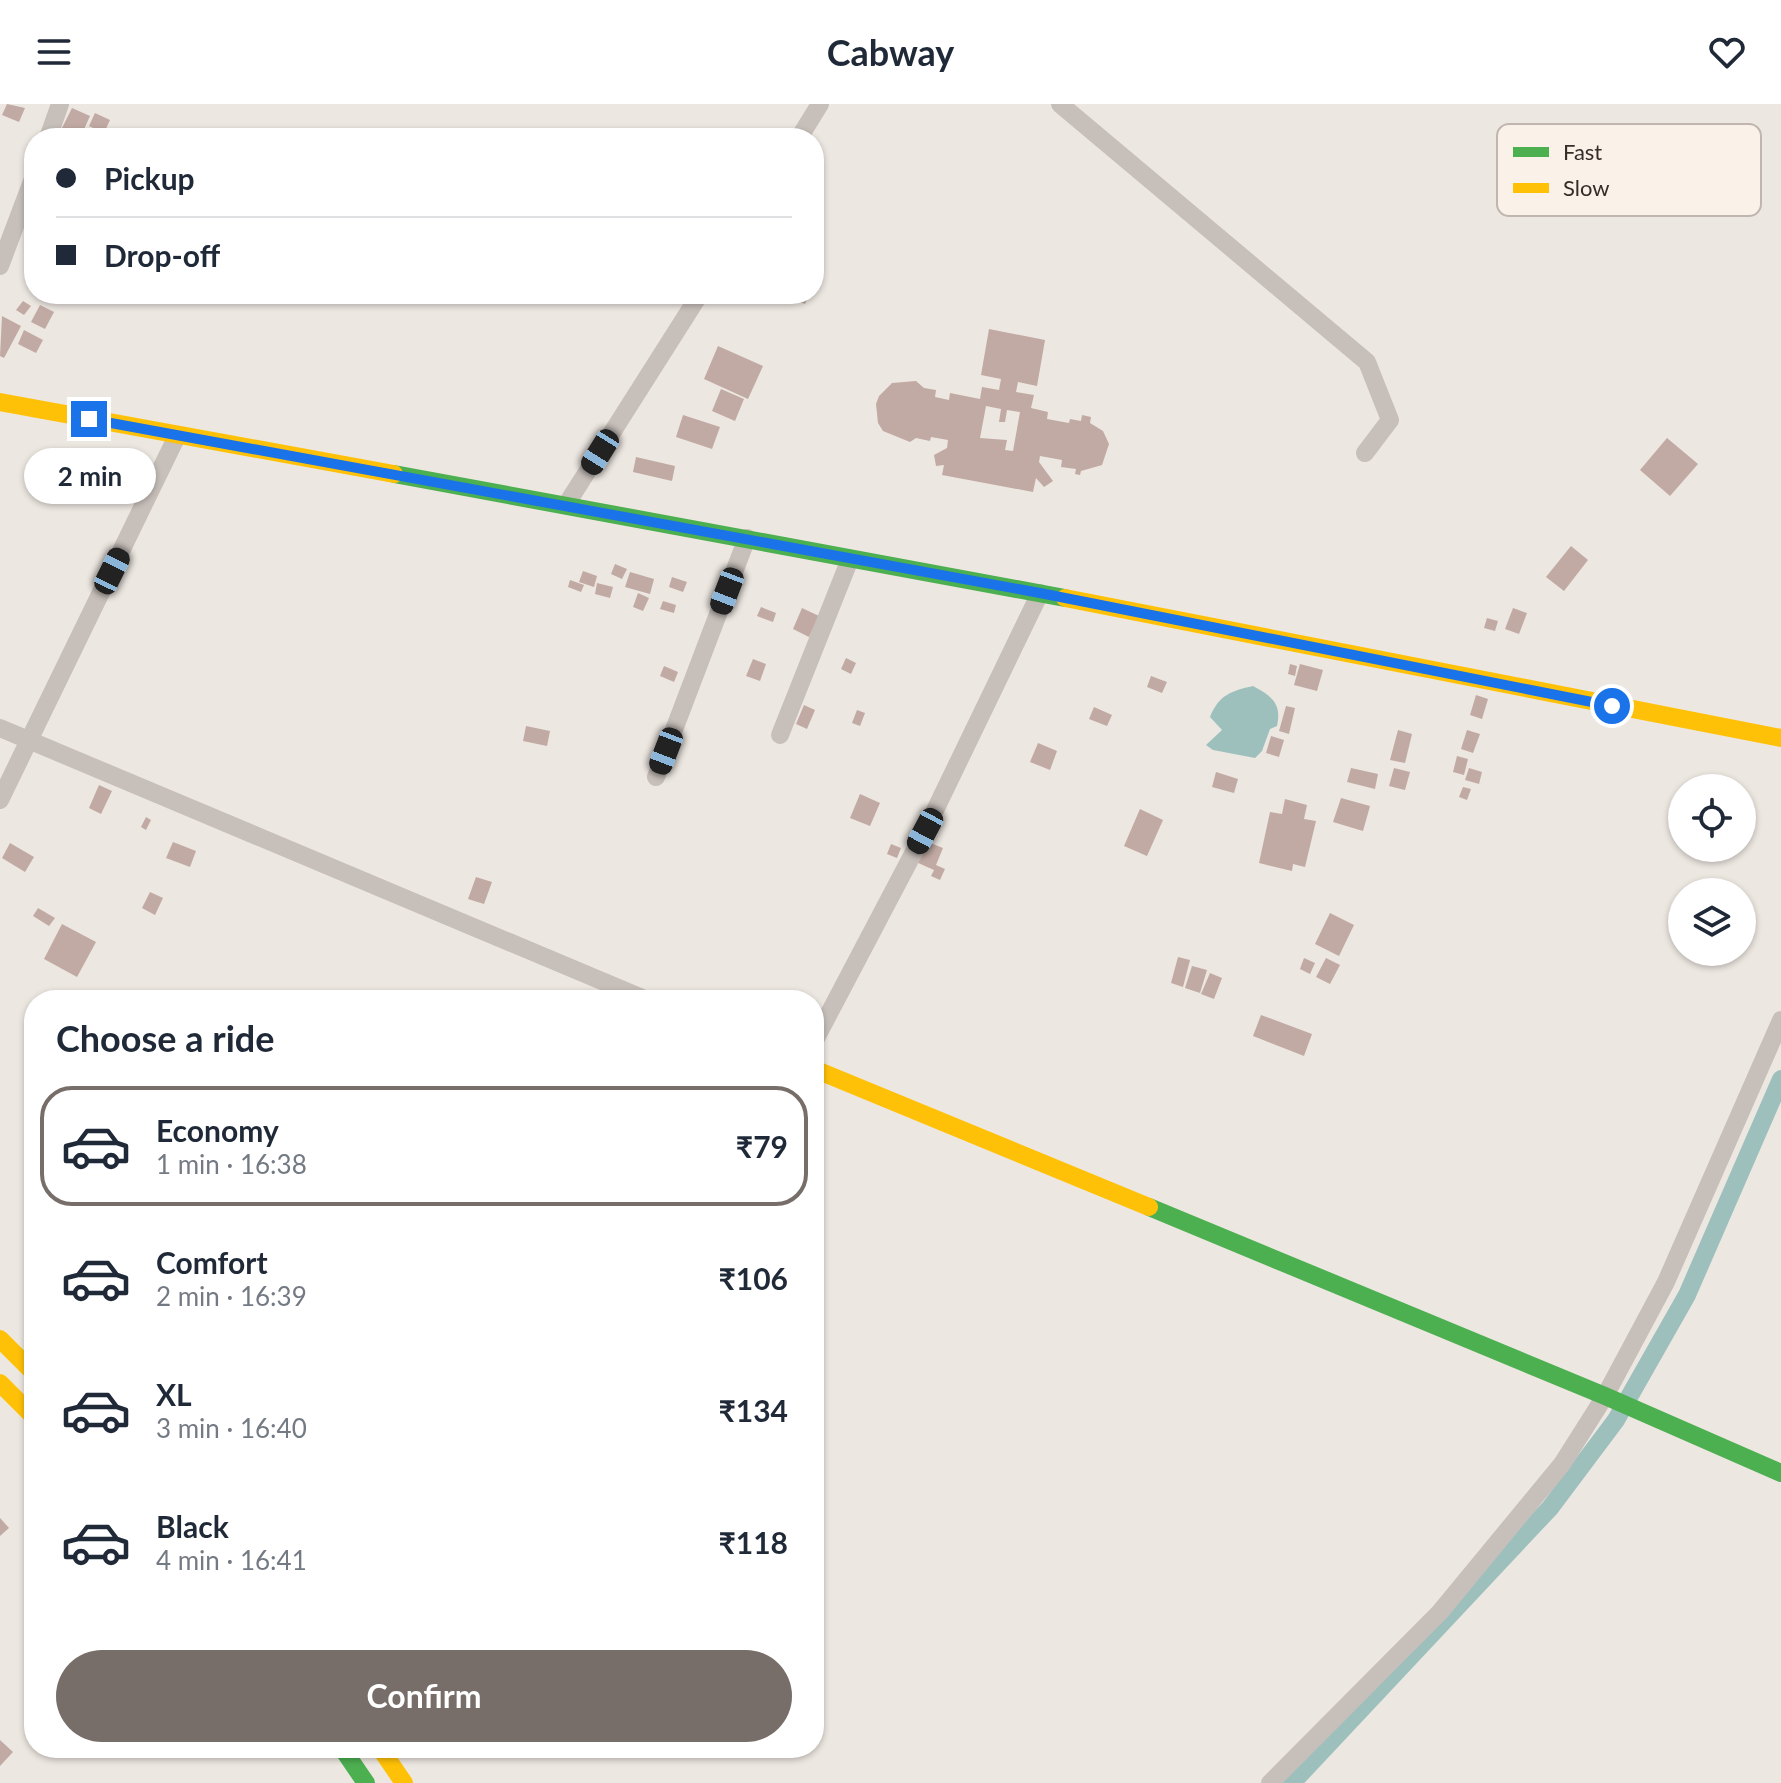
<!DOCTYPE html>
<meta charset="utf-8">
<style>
:root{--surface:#fff;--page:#f2f2f3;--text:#1f2937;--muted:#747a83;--line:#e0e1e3;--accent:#776d69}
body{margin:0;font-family:Lato,sans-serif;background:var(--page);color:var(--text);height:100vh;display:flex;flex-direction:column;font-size:30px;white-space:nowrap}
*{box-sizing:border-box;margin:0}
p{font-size:26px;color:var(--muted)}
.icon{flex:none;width:44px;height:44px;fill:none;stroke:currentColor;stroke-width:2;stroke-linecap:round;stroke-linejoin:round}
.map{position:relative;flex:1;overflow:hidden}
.panel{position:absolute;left:24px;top:886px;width:800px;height:768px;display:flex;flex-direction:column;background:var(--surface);border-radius:32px;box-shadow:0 2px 6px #0004}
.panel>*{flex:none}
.top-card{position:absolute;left:24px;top:24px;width:800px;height:176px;border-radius:32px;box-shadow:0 2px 6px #0004;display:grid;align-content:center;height:176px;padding:0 32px;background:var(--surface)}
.fabs{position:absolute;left:1668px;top:670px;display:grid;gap:16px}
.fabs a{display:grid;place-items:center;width:88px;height:88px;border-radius:50%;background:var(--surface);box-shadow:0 2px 6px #0004;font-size:40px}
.end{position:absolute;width:36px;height:36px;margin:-18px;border:10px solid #1a73e8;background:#fff;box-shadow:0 0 0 4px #fff}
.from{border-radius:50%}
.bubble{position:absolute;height:56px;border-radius:28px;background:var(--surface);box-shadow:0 2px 6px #0004;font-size:26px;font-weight:700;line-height:56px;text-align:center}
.car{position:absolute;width:24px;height:48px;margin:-24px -12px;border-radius:10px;box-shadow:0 0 6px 2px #0007;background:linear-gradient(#222 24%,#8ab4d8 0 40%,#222 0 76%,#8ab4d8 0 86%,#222 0)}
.top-card b{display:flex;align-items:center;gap:28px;height:76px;font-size:30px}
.top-card b+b{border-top:2px solid var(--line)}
.top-card i{width:20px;height:20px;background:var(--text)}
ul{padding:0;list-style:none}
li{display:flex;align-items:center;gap:24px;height:120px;margin:0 16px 12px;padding:0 16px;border:4px solid transparent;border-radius:32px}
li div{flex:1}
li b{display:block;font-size:30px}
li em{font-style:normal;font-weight:700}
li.active{border-color:var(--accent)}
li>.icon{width:72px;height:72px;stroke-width:1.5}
h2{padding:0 32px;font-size:36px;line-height:96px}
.action{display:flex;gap:16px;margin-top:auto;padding:16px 32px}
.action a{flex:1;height:92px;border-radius:48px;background:var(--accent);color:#fff;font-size:32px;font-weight:700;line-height:92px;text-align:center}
header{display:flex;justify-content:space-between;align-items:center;height:104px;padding:0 32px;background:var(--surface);font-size:36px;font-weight:700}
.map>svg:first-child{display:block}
.water{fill:#9dc0bd}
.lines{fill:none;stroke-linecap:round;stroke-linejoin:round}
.canal{stroke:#9dc0bd;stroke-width:18}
.building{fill:#c1aaa3;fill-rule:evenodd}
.street{stroke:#c7bfba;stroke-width:18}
.fast{stroke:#4caf50;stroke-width:18}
.slow{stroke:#ffc107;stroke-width:18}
.route{stroke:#1a73e8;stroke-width:10}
.key{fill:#faf1e9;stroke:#c0b6af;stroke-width:2}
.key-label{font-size:22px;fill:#372c28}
</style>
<header><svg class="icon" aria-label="menu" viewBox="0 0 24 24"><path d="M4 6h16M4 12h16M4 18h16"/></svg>Cabway<svg class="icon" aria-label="heart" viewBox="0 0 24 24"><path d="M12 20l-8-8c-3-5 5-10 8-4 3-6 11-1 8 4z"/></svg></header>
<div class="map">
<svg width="1781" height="1679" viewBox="0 0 1781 1679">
<rect width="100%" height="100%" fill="#ede7e1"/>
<path class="water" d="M 1253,582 C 1272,592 1282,600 1277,622 L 1270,625 L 1262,647 L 1255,654 L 1213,646 L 1206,641 L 1222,626 L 1210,613 C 1219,591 1231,587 1253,582 Z"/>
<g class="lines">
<path class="canal" d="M 1292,1679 L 1550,1404 L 1616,1316 L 1687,1191 L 1781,975"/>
</g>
<g class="building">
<path d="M 7,0 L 25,4 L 19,18 L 2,11 Z"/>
<path d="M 72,4 L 90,12 L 81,32 L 62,24 Z"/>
<path d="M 95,9 L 110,16 L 104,29 L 89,22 Z"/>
<path d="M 782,190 L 806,190 L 809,191 L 805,200 Z"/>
<path d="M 23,197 L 31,202 L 24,211 L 16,206 Z"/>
<path d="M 40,201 L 54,208 L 45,225 L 31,218 Z"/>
<path d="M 2,212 L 21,222 L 4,254 L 0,252 Z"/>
<path d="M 989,225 L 1045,236 L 1037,282 L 1018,278 L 1016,288 L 1034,291 L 1031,304 L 1048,308 L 1047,315 L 1069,319 L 1070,315 L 1081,317 L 1082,311 L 1091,313 L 1090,319 L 1103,327 L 1109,340 L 1102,361 L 1081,367 L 1080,371 L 1075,370 L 1076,365 L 1061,363 L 1062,356 L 1040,352 L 1039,358 L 1053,377 L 1044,383 L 1036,374 L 1033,388 L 942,371 L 944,361 L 936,362 L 934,351 L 947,344 L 948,336 L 931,333 L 930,337 L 916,334 L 910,338 L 883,327 L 878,319 L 876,300 L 879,292 L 892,279 L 916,277 L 924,284 L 936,286 L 935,293 L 949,296 L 950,289 L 980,295 L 982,283 L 999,286 L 1001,275 L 981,271 ZM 986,302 L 1001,305 L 999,318 L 1005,318 L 1007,306 L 1020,308 L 1013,347 L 1005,346 L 1007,336 L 980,334 Z"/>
<path d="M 24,226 L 43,236 L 36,249 L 18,240 Z"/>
<path d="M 718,242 L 763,262 L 748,295 L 704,275 Z"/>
<path d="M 721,285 L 744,295 L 735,317 L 712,307 Z"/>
<path d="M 683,311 L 720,323 L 712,345 L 676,333 Z"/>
<path d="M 1667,334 L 1698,360 L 1670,392 L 1640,366 Z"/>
<path d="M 636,353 L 675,362 L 672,377 L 633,368 Z"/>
<path d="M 1571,442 L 1588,456 L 1564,487 L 1546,473 Z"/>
<path d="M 615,460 L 627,465 L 622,475 L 611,470 Z"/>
<path d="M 583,467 L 597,472 L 594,483 L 579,478 Z"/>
<path d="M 630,468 L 654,475 L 650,490 L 625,483 Z"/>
<path d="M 672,473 L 687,478 L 683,488 L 669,483 Z"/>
<path d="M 570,476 L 584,481 L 581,488 L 568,483 Z"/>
<path d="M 597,479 L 613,483 L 610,494 L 595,490 Z"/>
<path d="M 638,489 L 649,494 L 643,507 L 633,503 Z"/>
<path d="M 663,497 L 676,501 L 674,509 L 660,505 Z"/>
<path d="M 761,503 L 776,509 L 773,518 L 757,512 Z"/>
<path d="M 802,504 L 819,512 L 809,533 L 793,525 Z"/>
<path d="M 1513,504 L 1527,509 L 1519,530 L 1505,525 Z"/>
<path d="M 1487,514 L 1498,517 L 1495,527 L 1484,524 Z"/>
<path d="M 846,554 L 856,559 L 851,570 L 841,565 Z"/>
<path d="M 753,555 L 766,560 L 760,577 L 746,572 Z"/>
<path d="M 1290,560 L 1297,562 L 1295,572 L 1288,570 Z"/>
<path d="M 1300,560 L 1323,566 L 1317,587 L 1294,581 Z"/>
<path d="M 664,562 L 678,568 L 674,578 L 660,572 Z"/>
<path d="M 1151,572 L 1167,578 L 1162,589 L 1147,583 Z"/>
<path d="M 1476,591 L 1488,595 L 1482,615 L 1470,611 Z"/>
<path d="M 804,601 L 815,606 L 807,625 L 796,620 Z"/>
<path d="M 1286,602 L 1295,604 L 1289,630 L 1279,627 Z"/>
<path d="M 1094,603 L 1112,611 L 1107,622 L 1089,615 Z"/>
<path d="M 857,606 L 865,609 L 860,622 L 852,619 Z"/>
<path d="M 526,622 L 550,627 L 547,642 L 523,637 Z"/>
<path d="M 1398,626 L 1412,630 L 1405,659 L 1390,656 Z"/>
<path d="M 1467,626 L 1480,630 L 1473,649 L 1461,645 Z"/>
<path d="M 1271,632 L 1284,636 L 1279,653 L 1266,649 Z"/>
<path d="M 1038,639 L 1057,647 L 1050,666 L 1030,658 Z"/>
<path d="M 1457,652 L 1468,655 L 1464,671 L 1453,668 Z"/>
<path d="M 1351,664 L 1378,670 L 1375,685 L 1347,678 Z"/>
<path d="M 1394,664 L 1410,668 L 1405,686 L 1389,682 Z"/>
<path d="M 1469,664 L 1482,668 L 1479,680 L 1465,676 Z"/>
<path d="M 1216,668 L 1238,675 L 1234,689 L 1212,683 Z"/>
<path d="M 99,681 L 112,687 L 101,710 L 89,704 Z"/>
<path d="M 1463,683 L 1471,685 L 1467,696 L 1459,693 Z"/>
<path d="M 860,690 L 880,699 L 870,722 L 850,714 Z"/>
<path d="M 1341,694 L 1370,702 L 1363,727 L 1333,718 Z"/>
<path d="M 1285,695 L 1307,701 L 1304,715 L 1316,717 L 1305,763 L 1293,760 L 1292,767 L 1259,759 L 1270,708 L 1282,710 Z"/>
<path d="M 1140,705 L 1163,716 L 1147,752 L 1124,742 Z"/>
<path d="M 146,713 L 151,716 L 146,726 L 141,723 Z"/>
<path d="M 925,737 L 943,744 L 936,761 L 945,765 L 940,776 L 931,772 L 934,766 L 916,758 Z"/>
<path d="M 173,738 L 196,747 L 190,763 L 166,754 Z"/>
<path d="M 10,739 L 34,753 L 25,768 L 2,754 Z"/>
<path d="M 891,740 L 901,744 L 897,754 L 887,750 Z"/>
<path d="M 476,773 L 492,778 L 484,800 L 468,795 Z"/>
<path d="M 150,788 L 163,794 L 155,811 L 142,804 Z"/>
<path d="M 38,804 L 55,814 L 49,822 L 33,812 Z"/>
<path d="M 1330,809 L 1354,821 L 1339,852 L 1315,840 Z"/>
<path d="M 62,820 L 96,838 L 77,873 L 44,855 Z"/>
<path d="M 1178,853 L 1190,856 L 1183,883 L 1171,879 Z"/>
<path d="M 1304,854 L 1315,859 L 1310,870 L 1300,865 Z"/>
<path d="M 1326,854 L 1340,861 L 1330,880 L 1316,873 Z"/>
<path d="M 1192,862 L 1207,866 L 1200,889 L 1185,884 Z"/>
<path d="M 1210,869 L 1222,874 L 1214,895 L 1201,890 Z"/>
<path d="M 1261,911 L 1312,930 L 1304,952 L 1253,932 Z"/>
<path d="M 0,1414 L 9,1424 L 0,1432 Z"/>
<path d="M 0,1636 L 13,1648 L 0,1662 Z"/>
</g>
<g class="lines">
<g class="street">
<path d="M 1060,0 L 1367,258 L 1390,316 L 1365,349"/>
<path d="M 48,34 L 60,0"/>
<path d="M 799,34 L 820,0"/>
<path d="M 0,162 L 34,72"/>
<path d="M 566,401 L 700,190"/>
<path d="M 0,624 L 647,896"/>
<path d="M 780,631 L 850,455"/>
<path d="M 656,673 L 747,434"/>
<path d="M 0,696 L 177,332"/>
<path d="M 814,938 L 925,727 L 1040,489"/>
<path d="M 1270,1679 L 1440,1508 L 1562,1360 L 1605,1292 L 1666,1178 L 1781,916"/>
</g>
<g class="fast">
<path d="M 394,370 L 1065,494"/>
<path d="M 1149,1103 L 1605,1292 L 1781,1369"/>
<path d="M 342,1644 L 366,1679"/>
</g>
<g class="slow">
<path d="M 0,298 L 394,370"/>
<path d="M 1065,494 L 1781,634"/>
<path d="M 814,965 L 1149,1103"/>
<path d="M 0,1235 L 34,1269"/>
<path d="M 0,1279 L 34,1313"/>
<path d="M 380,1644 L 404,1679"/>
</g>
</g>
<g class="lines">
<path class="route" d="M 89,315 L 1040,489 L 1612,602"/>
</g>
<rect x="1497" y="20" width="264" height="92" rx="12" class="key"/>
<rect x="1513" y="43" width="36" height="10" fill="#4caf50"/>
<rect x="1513" y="79" width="36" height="10" fill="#ffc107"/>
<g class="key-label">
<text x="1563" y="56">Fast</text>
<text x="1563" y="92">Slow</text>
</g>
</svg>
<div class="fabs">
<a><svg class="icon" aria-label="locate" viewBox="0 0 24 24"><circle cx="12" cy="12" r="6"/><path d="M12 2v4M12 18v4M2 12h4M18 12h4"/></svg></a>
<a><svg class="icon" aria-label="layers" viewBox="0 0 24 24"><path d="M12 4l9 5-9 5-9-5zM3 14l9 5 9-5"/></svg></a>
</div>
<i class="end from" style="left:1612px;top:602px"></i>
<i class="end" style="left:89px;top:315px"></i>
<div class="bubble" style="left:24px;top:344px;width:132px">2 min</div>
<i class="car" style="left:600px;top:348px;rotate:212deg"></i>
<i class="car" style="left:112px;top:467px;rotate:26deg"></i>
<i class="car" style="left:727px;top:487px;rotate:201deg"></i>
<i class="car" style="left:666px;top:647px;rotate:201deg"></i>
<i class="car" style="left:925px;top:727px;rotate:208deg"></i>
<div class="top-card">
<b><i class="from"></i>Pickup</b>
<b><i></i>Drop-off</b>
</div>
<section class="panel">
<h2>Choose a ride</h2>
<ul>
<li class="active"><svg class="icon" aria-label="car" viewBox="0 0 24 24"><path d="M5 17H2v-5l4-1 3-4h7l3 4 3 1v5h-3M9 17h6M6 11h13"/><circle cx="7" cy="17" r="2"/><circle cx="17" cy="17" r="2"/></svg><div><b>Economy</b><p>1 min · 16:38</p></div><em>₹79</em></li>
<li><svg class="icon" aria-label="car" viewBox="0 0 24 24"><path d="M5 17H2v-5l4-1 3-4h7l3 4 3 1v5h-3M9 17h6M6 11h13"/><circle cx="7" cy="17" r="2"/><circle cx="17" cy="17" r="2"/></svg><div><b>Comfort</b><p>2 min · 16:39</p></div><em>₹106</em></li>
<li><svg class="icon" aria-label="car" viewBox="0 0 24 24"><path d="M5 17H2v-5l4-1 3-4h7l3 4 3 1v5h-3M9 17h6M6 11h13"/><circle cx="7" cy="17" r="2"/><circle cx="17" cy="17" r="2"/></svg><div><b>XL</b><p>3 min · 16:40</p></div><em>₹134</em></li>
<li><svg class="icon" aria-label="car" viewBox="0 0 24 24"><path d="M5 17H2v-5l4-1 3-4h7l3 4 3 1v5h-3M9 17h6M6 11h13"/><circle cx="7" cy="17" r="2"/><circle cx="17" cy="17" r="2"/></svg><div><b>Black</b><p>4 min · 16:41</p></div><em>₹118</em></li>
</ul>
<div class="action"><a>Confirm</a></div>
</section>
</div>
